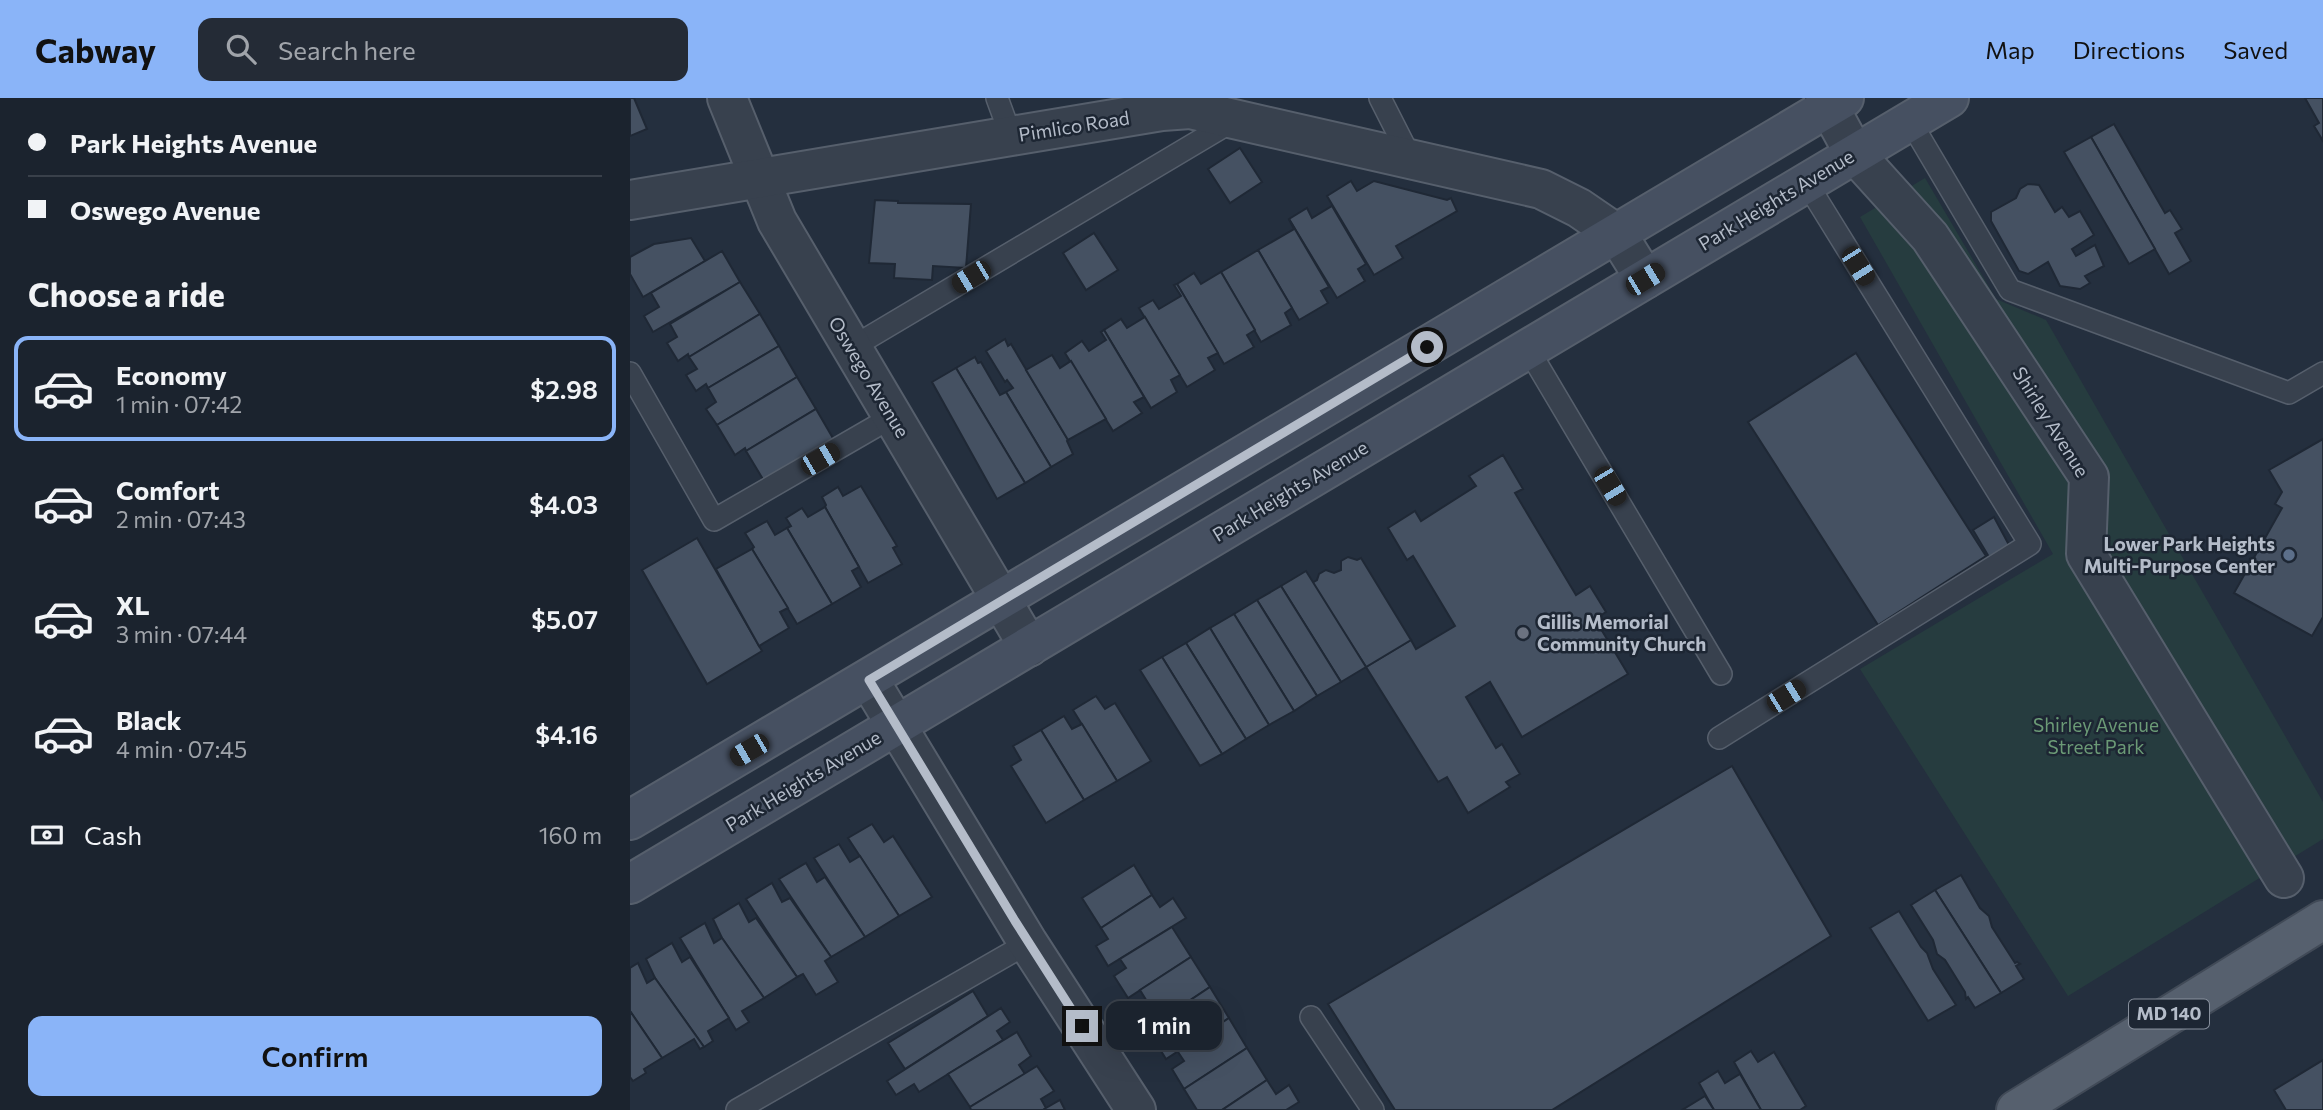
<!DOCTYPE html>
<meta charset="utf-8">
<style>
:root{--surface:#1b232e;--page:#242b36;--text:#f1f3f6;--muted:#a0a4aa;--line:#39404a;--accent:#8ab4f8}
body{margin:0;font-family:Commissioner,sans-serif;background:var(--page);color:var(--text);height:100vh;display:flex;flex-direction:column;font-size:26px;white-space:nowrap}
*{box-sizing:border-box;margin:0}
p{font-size:23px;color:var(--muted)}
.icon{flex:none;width:38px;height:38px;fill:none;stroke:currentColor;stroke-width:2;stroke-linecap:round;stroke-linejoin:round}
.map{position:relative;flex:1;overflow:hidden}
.panel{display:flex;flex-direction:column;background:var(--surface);width:630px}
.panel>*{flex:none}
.top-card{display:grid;align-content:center;height:154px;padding:0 28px;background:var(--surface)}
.end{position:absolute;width:32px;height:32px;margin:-16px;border:9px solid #b4bcc9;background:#111;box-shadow:0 0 0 4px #111}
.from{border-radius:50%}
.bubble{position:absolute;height:49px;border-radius:14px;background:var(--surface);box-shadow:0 7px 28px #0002,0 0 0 2px var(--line);font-size:23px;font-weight:600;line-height:49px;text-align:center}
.car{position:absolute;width:21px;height:42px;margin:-21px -10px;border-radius:9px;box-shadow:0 0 5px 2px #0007;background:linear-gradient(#222 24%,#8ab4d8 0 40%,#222 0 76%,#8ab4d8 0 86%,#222 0)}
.top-card b{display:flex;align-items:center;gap:24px;height:66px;font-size:26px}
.top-card b+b{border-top:2px solid var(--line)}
.top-card i{width:18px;height:18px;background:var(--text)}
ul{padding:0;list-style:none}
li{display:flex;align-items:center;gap:21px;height:105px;margin:0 14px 10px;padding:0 14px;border:4px solid transparent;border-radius:14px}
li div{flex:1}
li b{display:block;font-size:26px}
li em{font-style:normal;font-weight:600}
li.selected{border-color:var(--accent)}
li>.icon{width:63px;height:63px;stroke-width:1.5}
h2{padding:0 28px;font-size:32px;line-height:84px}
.pay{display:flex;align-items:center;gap:18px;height:77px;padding:0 28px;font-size:26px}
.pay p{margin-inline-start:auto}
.button{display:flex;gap:14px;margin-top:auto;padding:14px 28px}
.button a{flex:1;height:80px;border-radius:14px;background:var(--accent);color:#111;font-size:28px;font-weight:600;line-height:80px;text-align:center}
header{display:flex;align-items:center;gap:42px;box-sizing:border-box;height:98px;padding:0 35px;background:var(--accent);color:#111}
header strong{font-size:33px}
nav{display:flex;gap:38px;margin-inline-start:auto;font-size:24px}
.search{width:490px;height:63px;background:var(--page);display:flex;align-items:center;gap:18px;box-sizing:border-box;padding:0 24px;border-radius:14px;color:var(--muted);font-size:26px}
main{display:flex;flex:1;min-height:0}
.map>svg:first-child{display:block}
.green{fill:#263c3f}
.building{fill:#455162;stroke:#1f2835;stroke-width:2}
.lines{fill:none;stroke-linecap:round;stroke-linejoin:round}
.lane-casing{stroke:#565f6c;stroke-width:24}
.street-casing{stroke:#565f6c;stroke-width:42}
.secondary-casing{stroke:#565f6c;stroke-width:42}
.primary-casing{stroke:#414a57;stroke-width:42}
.lane{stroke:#38414e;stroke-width:21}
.street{stroke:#38414e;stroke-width:38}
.secondary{stroke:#465061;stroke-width:38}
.primary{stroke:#56606e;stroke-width:38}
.route{stroke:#b4bcc9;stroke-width:9}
.service-dot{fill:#5c6f8a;stroke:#1d2633;stroke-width:2.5}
.worship-dot{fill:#6b7280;stroke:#1d2633;stroke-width:2.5}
.labels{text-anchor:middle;stroke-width:5;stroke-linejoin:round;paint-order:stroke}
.shield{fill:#1d2633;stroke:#878f9c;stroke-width:2}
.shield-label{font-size:18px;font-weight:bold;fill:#b4bcc9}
.street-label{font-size:19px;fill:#b4bcc9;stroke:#1d2633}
.poi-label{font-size:19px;font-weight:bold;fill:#b4bcc9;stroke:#1d2633;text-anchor:end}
.park-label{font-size:19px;fill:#6b9a76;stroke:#1d2633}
</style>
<header>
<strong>Cabway</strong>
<div class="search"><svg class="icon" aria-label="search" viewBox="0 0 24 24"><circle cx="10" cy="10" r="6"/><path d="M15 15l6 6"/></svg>Search here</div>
<nav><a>Map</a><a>Directions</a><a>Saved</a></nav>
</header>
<main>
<section class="panel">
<div class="top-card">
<b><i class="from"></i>Park Heights Avenue</b>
<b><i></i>Oswego Avenue</b>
</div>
<h2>Choose a ride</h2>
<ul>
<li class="selected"><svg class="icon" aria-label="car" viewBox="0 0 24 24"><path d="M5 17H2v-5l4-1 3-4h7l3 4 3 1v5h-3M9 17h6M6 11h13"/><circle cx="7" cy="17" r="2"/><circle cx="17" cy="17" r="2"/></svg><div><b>Economy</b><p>1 min · 07:42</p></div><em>$2.98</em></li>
<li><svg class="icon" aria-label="car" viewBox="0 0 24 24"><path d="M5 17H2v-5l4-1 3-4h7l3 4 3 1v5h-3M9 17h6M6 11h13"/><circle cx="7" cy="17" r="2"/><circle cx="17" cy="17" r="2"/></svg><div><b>Comfort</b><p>2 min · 07:43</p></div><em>$4.03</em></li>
<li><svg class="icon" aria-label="car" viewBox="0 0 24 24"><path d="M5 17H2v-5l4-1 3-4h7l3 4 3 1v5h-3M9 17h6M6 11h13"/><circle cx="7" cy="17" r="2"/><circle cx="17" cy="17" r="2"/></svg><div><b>XL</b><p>3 min · 07:44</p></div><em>$5.07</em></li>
<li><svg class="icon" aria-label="car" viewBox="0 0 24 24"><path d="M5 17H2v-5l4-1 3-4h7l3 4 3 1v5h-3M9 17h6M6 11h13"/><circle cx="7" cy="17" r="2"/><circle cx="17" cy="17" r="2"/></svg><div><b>Black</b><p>4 min · 07:45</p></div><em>$4.16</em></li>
</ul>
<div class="pay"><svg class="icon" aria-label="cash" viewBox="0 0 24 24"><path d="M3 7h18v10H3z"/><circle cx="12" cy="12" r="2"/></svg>Cash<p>160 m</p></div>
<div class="button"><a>Confirm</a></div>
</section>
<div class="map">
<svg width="1693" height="1012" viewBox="0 0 1693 1012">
<rect width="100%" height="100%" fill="#242f3e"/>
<path class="green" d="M 1295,80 L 1366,201 L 1416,222 L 1693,704 L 1693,741 L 1438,898 L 1230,571 L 1423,456 L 1230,119 Z"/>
<g class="building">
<path d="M 0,0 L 4,0 L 17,31 L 0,38 Z"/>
<path d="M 1675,0 L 1693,0 L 1693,43 L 1684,28 L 1689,25 Z"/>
<path d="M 1484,26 L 1535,115 L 1540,112 L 1552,131 L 1545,135 L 1561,163 L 1539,176 L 1461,39 Z"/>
<path d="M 1461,39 L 1525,151 L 1499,166 L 1434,54 Z"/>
<path d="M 610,50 L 632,84 L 600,105 L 578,71 Z"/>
<path d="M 721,83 L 727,93 L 744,83 L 817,102 L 821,100 L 827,113 L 766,148 L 773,160 L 744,177 L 697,98 Z"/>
<path d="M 1398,86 L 1409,87 L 1425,114 L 1432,109 L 1439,119 L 1450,113 L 1464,137 L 1442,151 L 1446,158 L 1465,147 L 1474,168 L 1455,178 L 1460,185 L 1450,191 L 1430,188 L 1418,164 L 1398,176 L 1389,173 L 1361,123 L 1361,114 L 1386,100 L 1390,91 Z"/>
<path d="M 245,102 L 268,103 L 268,105 L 341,106 L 336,170 L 303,168 L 302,182 L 264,180 L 265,166 L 239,165 Z"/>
<path d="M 702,108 L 736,166 L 728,171 L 735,183 L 707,200 L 659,121 L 677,110 L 682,120 Z"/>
<path d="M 659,121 L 699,189 L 691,193 L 698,205 L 669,222 L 628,152 L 664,131 Z"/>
<path d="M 464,135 L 488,172 L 456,192 L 433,155 Z"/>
<path d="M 61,140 L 75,163 L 13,199 L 0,176 L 0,159 L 24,146 Z"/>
<path d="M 628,152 L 662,210 L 655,215 L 661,227 L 631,244 L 591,174 Z"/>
<path d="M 92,153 L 110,184 L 23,234 L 14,218 L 29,209 L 21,195 Z"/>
<path d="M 591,174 L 625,232 L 617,237 L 624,249 L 594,266 L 547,186 L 564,175 L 571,186 Z"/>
<path d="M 110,184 L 130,216 L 59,259 L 58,256 L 48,263 L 37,245 L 47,239 L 40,226 Z"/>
<path d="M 547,186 L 588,255 L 578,260 L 585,272 L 557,289 L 509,210 L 523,202 L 529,211 L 551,198 L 544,187 Z"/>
<path d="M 130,216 L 149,248 L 78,290 L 76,286 L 66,293 L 56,277 L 67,271 L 59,259 Z"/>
<path d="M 515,219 L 550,277 L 541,282 L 547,294 L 521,310 L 474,232 L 491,221 L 497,230 Z"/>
<path d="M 474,232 L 514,299 L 504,304 L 512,315 L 483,333 L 435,255 L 452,243 L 459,253 L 476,242 L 471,234 Z"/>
<path d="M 375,241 L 378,248 L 381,246 L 438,342 L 437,343 L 443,356 L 421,369 L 376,294 L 383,290 L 377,282 L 375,284 L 356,253 Z"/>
<path d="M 149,248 L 167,279 L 87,327 L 76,311 L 86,304 L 78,290 Z"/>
<path d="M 1226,255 L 1356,458 L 1248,527 L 1118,324 Z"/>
<path d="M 422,257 L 430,270 L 441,263 L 476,321 L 438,342 L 396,272 Z"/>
<path d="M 345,259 L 348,265 L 351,264 L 370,297 L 376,294 L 421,369 L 395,385 L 326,270 Z"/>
<path d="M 326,270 L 395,385 L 367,401 L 302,284 Z"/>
<path d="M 167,279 L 186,311 L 116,353 L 115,350 L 105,357 L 87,327 Z"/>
<path d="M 186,311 L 204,342 L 134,383 L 116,353 Z"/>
<path d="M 1693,341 L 1693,519 L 1682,538 L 1604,495 L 1652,410 L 1645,406 L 1652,394 L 1639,372 Z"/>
<path d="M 873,357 L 893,391 L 885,395 L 946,497 L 960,488 L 976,514 L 965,521 L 998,576 L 892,639 L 860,584 L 836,599 L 866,650 L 872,646 L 890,676 L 876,684 L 880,689 L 838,715 L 817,679 L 808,684 L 736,569 L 781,542 L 786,551 L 825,528 L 783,458 L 777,462 L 758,430 L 785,413 L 791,423 L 846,388 L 839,378 Z"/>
<path d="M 231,388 L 267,448 L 263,450 L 272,466 L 238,485 L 195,409 L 196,407 L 192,399 L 208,389 L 213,398 Z"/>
<path d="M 195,409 L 229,469 L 222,473 L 231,489 L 202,506 L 157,430 L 161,428 L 156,420 L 172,410 L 178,419 Z"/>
<path d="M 1364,419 L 1379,447 L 1359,459 L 1343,432 Z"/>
<path d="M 137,423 L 145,437 L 157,430 L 202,506 L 167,526 L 122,451 L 124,449 L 115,435 Z"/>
<path d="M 67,440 L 132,553 L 77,586 L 12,472 Z"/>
<path d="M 122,451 L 158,510 L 150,514 L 159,530 L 129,548 L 86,471 Z"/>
<path d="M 718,459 L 727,462 L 731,460 L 781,542 L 736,569 L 682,485 L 687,482 L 689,476 L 696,472 L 704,475 L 711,472 L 711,463 Z"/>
<path d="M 676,473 L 736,569 L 711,584 L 651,488 Z"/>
<path d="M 651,488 L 711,584 L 687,598 L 627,502 Z"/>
<path d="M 627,502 L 687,598 L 664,613 L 604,516 Z"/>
<path d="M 604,516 L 664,613 L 639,627 L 580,530 Z"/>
<path d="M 580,530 L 639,627 L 616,641 L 556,545 Z"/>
<path d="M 556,545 L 616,641 L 592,656 L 532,559 Z"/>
<path d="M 532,559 L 592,656 L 570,668 L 510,572 Z"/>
<path d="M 466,598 L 475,611 L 485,605 L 521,663 L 487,683 L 443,612 Z"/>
<path d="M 434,618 L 442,631 L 452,626 L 487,683 L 454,702 L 411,632 Z"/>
<path d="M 411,632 L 454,702 L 416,725 L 381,668 L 391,662 L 383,648 Z"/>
<path d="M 1102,668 L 1201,838 L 922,1012 L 765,1012 L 698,906 Z"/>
<path d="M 242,726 L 254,744 L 263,738 L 302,799 L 269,818 L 218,740 Z"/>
<path d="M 209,746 L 220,764 L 230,758 L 269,818 L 235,839 L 184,760 Z"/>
<path d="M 176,765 L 187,784 L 195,779 L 235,839 L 201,859 L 149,781 Z"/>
<path d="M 504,767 L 522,797 L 471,830 L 452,800 Z"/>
<path d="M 1331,777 L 1350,810 L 1359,818 L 1362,829 L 1385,865 L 1387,864 L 1390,866 L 1386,868 L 1394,881 L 1371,895 L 1305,792 Z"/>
<path d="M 142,785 L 152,804 L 160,800 L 201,859 L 195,863 L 208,884 L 186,897 L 173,876 L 167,879 L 116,801 Z"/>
<path d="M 1305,792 L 1371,895 L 1345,910 L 1338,899 L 1336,901 L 1335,894 L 1315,862 L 1307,856 L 1303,842 L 1281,807 Z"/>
<path d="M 522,797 L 530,809 L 543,800 L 556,820 L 478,868 L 466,848 L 478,841 L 471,830 Z"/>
<path d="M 109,805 L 119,824 L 126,820 L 167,879 L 134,900 L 92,840 L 83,821 Z"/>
<path d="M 1269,813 L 1291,849 L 1297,855 L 1303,871 L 1326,907 L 1298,923 L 1240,830 Z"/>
<path d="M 75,825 L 84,845 L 92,840 L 134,900 L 112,913 L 119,924 L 106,932 L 50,840 Z"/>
<path d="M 542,829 L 561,859 L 498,900 L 484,878 L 496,870 L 490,861 Z"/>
<path d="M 42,845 L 52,864 L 60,859 L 99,920 L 78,933 L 83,943 L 74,949 L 25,880 L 16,861 Z"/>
<path d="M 561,859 L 580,889 L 529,923 L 510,892 Z"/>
<path d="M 8,865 L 17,885 L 25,880 L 74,949 L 70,951 L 64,941 L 32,960 L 0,913 L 0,870 Z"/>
<path d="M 580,889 L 599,920 L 536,961 L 521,937 L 533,929 L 529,923 Z"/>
<path d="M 343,893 L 358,918 L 275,971 L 258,945 Z"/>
<path d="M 371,910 L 380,924 L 367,933 L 373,942 L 289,994 L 284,986 L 266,997 L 257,983 Z"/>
<path d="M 0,913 L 32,960 L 14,971 L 16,975 L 3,983 L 0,979 Z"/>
<path d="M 599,920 L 617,950 L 554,991 L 542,971 L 554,963 L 548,954 Z"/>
<path d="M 387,934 L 401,958 L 389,967 L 395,976 L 340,1009 L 318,976 Z"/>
<path d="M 617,950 L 637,982 L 592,1012 L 567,1012 L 554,991 Z"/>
<path d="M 1121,953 L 1128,964 L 1144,954 L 1176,1008 L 1170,1012 L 1131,1012 L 1104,964 Z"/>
<path d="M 1693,962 L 1693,1012 L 1656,1012 L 1644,992 Z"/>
<path d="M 407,968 L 424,993 L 411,1001 L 416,1010 L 413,1012 L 341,1012 L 340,1009 Z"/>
<path d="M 1088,973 L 1095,985 L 1110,976 L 1131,1012 L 1084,1012 L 1069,985 Z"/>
<path d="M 637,982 L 646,996 L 659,987 L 669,1004 L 656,1012 L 592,1012 Z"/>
<path d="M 1075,998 L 1084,1012 L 1052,1012 Z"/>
<path d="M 430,1002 L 435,1012 L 413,1012 L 416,1010 Z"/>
</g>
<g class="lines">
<defs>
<g id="lane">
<path d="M 367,0 L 381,38"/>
<path d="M 750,0 L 781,61"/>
<path d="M 1280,23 L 1380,192 L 1659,295 L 1693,275"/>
<path d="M 221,250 L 606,21"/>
<path d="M 898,251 L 1091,576"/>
<path d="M 0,275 L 84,422 L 262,319"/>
<path d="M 1089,640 L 1400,446 L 1176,84"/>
<path d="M 681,919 L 743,1012"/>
<path d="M 107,1012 L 398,845"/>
</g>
<g id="street">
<path d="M 97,0 L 147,123 L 399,549"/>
<path d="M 1194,0 L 1224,55 L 1300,139 L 1459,379 L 1456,456 L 1654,780"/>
<path d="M 0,102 L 381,38 L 532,13 L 560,11 L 911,91 L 949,110 L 987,136 L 1015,181"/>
<path d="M 239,582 L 398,845 L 506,1012"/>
</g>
<g id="secondary">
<path d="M 0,722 L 1214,0"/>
<path d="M 0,786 L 1319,0"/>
</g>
<path id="primary" d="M 1386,1012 L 1693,822"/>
</defs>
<use href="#lane" class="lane-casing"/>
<use href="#street" class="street-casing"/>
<use href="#secondary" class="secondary-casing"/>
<use href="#primary" class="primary-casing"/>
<use href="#lane" class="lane"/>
<use href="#street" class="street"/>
<use href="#secondary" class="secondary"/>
<use href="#primary" class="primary"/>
</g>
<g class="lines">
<path class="route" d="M 452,928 L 385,823 L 239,582 L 797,249"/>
</g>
<circle class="service-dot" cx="1659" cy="457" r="7"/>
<circle class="worship-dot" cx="893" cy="535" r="7"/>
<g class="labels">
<rect class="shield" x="1499" y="901.5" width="80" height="29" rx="5"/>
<g class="shield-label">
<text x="1539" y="922">MD 140</text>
</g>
<g class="street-label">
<text transform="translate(444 28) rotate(-9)" y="7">Pimlico Road</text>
<text transform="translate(1146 102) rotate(-31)" y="7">Park Heights Avenue</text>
<text transform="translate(239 279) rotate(59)" y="7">Oswego Avenue</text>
<text transform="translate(1421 324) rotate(58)" y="7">Shirley Avenue</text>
<text transform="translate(660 393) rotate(-31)" y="7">Park Heights Avenue</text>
<text transform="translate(173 683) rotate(-31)" y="7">Park Heights Avenue</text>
</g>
<g class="poi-label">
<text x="1645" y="453">Lower Park Heights<tspan x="1645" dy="22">Multi-Purpose Center</tspan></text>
<text x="907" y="531" text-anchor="start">Gillis Memorial<tspan x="907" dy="22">Community Church</tspan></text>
</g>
<g class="park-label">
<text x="1466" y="634">Shirley Avenue<tspan x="1466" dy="22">Street Park</tspan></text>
</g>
</g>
</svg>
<i class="end from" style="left:797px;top:249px"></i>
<i class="end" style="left:452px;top:928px"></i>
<div class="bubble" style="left:476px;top:903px;width:116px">1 min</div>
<i class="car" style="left:1228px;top:168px;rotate:148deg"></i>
<i class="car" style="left:341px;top:179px;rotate:239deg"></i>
<i class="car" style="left:1015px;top:181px;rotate:59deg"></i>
<i class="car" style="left:190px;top:361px;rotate:60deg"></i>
<i class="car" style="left:980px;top:388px;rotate:149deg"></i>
<i class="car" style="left:1156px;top:598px;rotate:58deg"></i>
<i class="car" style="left:119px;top:652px;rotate:240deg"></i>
</div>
</main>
